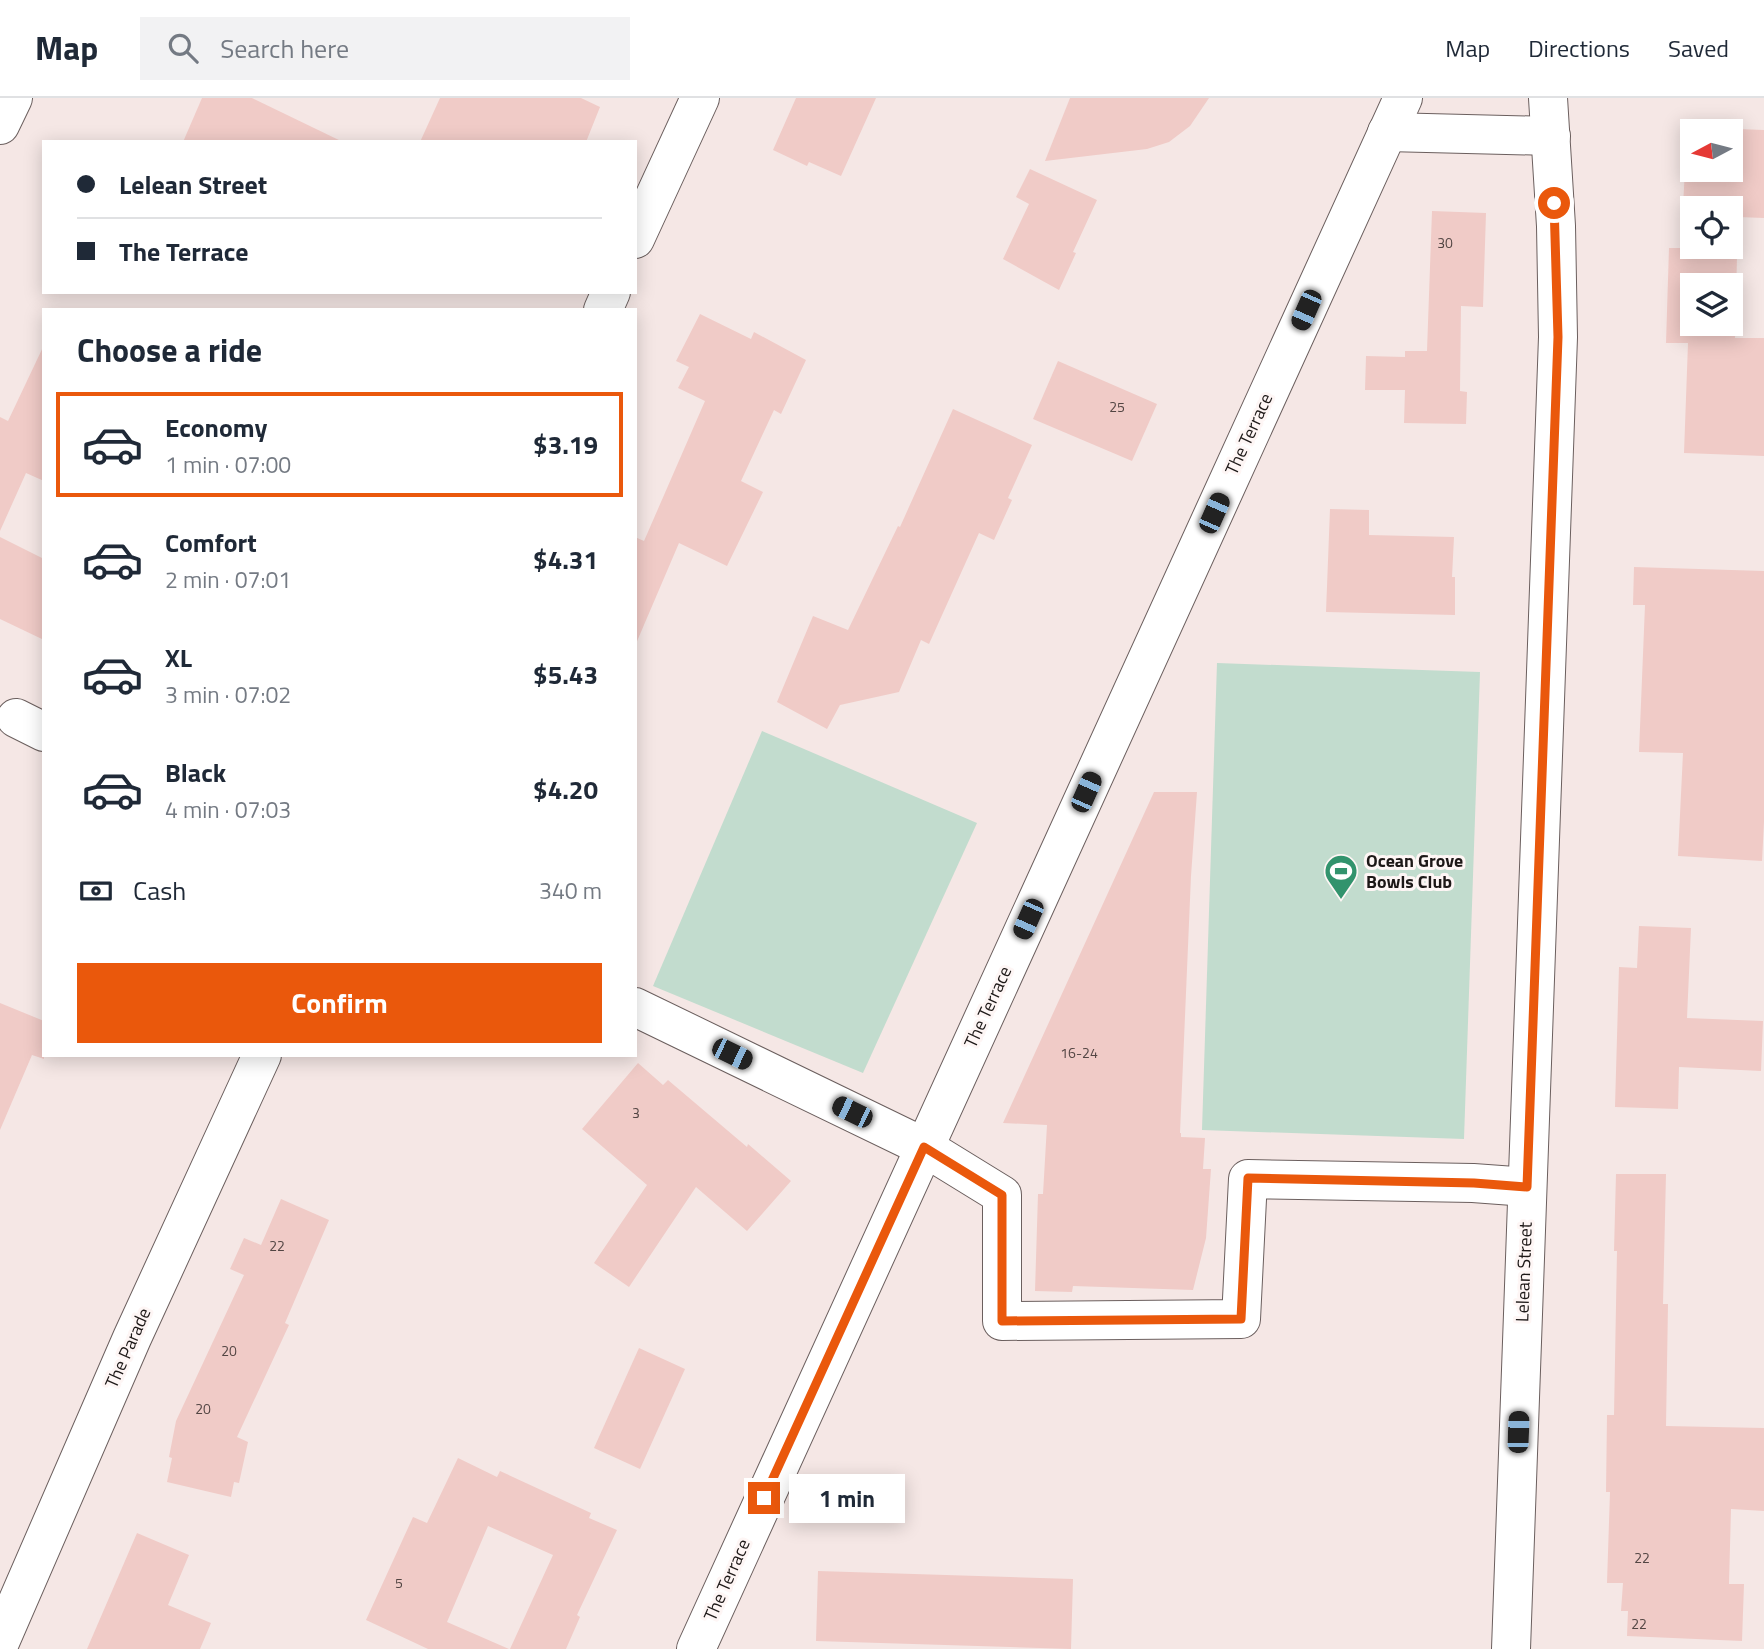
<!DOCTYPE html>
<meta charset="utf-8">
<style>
:root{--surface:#fff;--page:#f2f2f3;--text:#1f2937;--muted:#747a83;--line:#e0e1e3;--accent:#ea580c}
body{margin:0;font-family:"Titillium Web",sans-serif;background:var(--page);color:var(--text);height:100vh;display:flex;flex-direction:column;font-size:26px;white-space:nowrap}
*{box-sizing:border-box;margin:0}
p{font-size:23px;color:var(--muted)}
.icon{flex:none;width:38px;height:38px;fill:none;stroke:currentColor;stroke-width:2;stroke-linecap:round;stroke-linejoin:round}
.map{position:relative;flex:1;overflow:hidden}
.drawer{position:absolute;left:42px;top:210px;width:595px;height:749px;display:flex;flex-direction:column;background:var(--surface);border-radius:0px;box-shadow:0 4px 18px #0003}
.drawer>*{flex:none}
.banner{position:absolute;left:42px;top:42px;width:595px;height:154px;border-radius:0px;box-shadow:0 4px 18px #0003;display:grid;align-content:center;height:154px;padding:0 35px;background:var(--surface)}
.needle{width:46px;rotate:263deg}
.buttons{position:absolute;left:1680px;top:21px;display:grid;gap:14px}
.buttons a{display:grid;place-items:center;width:63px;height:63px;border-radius:0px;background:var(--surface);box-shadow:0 4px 18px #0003;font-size:35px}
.end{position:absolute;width:32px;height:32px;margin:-16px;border:9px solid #ea580c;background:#fff;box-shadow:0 0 0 4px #fff}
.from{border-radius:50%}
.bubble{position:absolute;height:49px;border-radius:0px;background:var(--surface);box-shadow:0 4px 18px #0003;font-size:23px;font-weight:700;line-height:49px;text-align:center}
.car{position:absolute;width:21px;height:42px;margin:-21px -10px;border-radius:9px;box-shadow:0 0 5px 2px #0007;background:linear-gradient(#222 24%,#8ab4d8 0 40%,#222 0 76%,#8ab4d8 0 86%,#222 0)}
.banner b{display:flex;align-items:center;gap:24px;height:66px;font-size:26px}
.banner b+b{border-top:2px solid var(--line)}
.banner i{width:18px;height:18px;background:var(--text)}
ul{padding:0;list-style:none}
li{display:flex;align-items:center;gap:21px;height:105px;margin:0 14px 10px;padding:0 21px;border:4px solid transparent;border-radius:0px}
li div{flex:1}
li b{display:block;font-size:26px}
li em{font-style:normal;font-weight:700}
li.active{border-color:var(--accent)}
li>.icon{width:63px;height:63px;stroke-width:1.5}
h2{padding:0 35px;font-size:32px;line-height:84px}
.pay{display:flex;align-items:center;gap:18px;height:77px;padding:0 35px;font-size:26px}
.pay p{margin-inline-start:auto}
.action{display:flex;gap:14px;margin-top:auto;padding:14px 35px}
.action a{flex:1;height:80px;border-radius:0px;background:var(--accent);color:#fff;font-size:28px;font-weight:700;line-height:80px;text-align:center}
header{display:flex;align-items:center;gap:42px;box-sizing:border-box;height:98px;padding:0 35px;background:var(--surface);border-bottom:2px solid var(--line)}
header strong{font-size:33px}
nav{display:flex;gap:38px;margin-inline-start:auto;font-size:24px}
.search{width:490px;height:63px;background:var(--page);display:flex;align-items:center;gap:18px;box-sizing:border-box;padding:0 24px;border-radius:0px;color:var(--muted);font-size:26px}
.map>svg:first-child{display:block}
.green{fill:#c2dcce}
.building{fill:#f0cbc7;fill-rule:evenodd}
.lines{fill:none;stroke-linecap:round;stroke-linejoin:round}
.minor-casing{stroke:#6b5f5e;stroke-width:40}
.minor{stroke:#fff;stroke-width:38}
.route{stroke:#ea580c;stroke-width:9}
.labels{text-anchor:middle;stroke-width:6;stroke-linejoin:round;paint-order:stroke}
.number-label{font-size:14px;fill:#524543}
.street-label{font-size:18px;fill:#1d1817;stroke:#fef6f5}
.poi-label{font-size:18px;font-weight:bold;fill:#1d1817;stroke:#fef6f5;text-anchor:start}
</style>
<header>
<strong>Map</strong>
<div class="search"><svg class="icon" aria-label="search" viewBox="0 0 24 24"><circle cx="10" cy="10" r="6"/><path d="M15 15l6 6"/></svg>Search here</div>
<nav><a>Map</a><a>Directions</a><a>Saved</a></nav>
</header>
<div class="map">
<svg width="1764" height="1551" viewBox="0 0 1764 1551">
<rect width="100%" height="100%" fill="#f5e7e5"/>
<g class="green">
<path d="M 1217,565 L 1480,574 L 1464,1041 L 1202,1032 Z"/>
<path d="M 762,633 L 977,725 L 863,975 L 653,888 Z"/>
</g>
<g class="building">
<path d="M 202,0 L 252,0 L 343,44 L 183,44 Z"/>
<path d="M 440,0 L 581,0 L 600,9 L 586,44 L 420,44 Z"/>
<path d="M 796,0 L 876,0 L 841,78 L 809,64 L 807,68 L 773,52 Z"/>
<path d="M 1070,0 L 1209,0 L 1190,28 L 1169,44 L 1147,51 L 1045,63 Z"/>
<path d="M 1687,29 L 1764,32 L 1764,120 L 1738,119 L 1735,240 L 1764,240 L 1764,358 L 1684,355 L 1688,245 L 1666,245 L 1669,150 L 1681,150 ZM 1692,33 L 1731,33 L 1731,72 L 1692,72 ZM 1692,110 L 1731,110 L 1731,149 L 1692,149 ZM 1692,187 L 1731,187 L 1731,226 L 1692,226 Z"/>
<path d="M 1030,71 L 1097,102 L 1073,154 L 1076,155 L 1059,192 L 1003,161 L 1029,106 L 1016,99 Z"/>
<path d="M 1432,113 L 1486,115 L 1483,209 L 1461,208 L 1460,293 L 1467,294 L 1466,326 L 1404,325 L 1405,292 L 1365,292 L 1366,258 L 1405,259 L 1405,253 L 1427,253 Z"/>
<path d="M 700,216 L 751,241 L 754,234 L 806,262 L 781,316 L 774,312 L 741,383 L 763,394 L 727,468 L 679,445 L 635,548 L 635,439 L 644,443 L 705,303 L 678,290 L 689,269 L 676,263 Z"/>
<path d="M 44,247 L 44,383 L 26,375 L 0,433 L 0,319 L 8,323 Z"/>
<path d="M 1058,263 L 1157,306 L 1132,363 L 1033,321 Z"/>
<path d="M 953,311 L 1032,347 L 1008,400 L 1012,402 L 994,442 L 979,435 L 929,546 L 921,542 L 899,594 L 840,607 L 827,631 L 777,604 L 813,518 L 848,532 L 898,428 L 900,429 Z"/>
<path d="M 1330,411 L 1369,412 L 1369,437 L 1454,439 L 1452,479 L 1455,479 L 1455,517 L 1326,514 Z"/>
<path d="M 0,439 L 44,461 L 44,542 L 0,521 Z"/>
<path d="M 1634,469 L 1764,473 L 1764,724 L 1762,763 L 1678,758 L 1683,655 L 1639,654 L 1645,507 L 1633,507 Z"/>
<path d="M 1154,694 L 1197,694 L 1191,778 L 1180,1035 L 1181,1035 L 1181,1039 L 1205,1040 L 1203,1071 L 1211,1071 L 1206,1140 L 1193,1192 L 1073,1188 L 1072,1194 L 1035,1193 L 1038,1096 L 1043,1096 L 1047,1027 L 1003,1025 Z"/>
<path d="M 1639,828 L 1691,830 L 1687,920 L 1763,923 L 1761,973 L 1679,969 L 1678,1011 L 1615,1009 L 1619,869 L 1637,870 Z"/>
<path d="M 0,905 L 44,923 L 44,961 L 32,957 L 0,1032 Z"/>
<path d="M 638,965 L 663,987 L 668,982 L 747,1049 L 748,1046 L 791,1083 L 747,1133 L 696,1089 L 629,1189 L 594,1165 L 647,1087 L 582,1031 Z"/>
<path d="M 1616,1076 L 1666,1076 L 1663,1206 L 1668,1206 L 1666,1328 L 1764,1330 L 1764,1413 L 1731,1411 L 1729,1486 L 1744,1486 L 1742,1543 L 1627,1538 L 1628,1513 L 1621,1513 L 1623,1485 L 1607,1485 L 1610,1394 L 1606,1394 L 1607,1317 L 1614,1317 L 1617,1153 L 1614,1153 Z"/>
<path d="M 281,1101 L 329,1122 L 285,1225 L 289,1227 L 237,1339 L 248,1344 L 239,1385 L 234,1384 L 231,1399 L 167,1384 L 172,1360 L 169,1359 L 176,1323 L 244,1177 L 230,1171 L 244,1140 L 261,1147 Z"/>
<path d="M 639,1250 L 685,1271 L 640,1371 L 594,1350 Z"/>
<path d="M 458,1360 L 497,1379 L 500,1373 L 591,1415 L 589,1420 L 617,1432 L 577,1517 L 580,1519 L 566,1551 L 510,1551 L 553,1457 L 488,1428 L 447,1524 L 509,1551 L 428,1551 L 366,1522 L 413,1419 L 427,1425 Z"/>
<path d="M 137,1435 L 189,1457 L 168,1507 L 211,1525 L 200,1551 L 87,1551 Z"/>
<path d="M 818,1473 L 1073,1481 L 1071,1551 L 816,1543 Z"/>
</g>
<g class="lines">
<defs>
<g id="minor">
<path d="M 0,27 L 13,0"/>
<path d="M 1387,34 L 1551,38"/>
<path d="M 635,141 L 700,0"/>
<path d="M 603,212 L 611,194"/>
<path d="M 16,620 L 44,634"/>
<path d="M 635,909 L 924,1049 L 1002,1097 L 1002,1223 L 1241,1221 L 1248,1081 L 1473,1085 L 1527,1089"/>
<path d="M 0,1544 L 132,1240 L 262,957"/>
<path d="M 696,1551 L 1403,0"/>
<path d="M 1511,1551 L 1558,239 L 1556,128 L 1548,0"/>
</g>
</defs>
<use href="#minor" class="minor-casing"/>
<use href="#minor" class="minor"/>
</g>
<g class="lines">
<path class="route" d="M 764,1400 L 924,1049 L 1002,1097 L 1002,1223 L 1241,1221 L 1248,1080 L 1474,1085 L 1527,1089 L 1558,239 L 1554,105"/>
</g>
<defs>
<symbol id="stadium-pin" viewBox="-11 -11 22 30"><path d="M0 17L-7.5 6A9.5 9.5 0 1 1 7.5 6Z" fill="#32936d" stroke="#fef6f5"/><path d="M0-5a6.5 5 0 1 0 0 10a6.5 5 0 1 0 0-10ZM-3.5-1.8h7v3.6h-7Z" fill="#fff"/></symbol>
</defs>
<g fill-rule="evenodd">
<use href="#stadium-pin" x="1322" y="754" width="38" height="52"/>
</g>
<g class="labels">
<g class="number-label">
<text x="1445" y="150">30</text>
<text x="1117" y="314">25</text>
<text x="1079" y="960">16-24</text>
<text x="636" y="1020">3</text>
<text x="277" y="1153">22</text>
<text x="229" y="1258">20</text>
<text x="203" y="1316">20</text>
<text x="1642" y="1465">22</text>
<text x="399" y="1490">5</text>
<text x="1639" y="1531">22</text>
</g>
<g class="street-label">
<text transform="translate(1249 336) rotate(-65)" y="6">The Terrace</text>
<text transform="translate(988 909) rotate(-65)" y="6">The Terrace</text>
<text transform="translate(1524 1174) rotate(-88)" y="6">Lelean Street</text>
<text transform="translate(128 1250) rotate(-66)" y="6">The Parade</text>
<text transform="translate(727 1482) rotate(-66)" y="6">The Terrace</text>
</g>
<g class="poi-label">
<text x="1366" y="769">Ocean Grove<tspan x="1366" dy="21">Bowls Club</tspan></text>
</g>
</g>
</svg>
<div class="buttons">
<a><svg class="needle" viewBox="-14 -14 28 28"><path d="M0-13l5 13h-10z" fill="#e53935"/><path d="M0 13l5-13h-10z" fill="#747a83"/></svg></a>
<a><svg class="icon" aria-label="locate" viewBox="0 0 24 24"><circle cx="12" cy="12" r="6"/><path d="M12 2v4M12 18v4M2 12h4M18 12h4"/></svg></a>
<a><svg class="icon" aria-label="layers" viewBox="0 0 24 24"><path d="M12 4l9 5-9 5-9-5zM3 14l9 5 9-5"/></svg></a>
</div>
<i class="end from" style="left:1554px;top:105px"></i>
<i class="end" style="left:764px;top:1400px"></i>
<div class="bubble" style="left:789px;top:1376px;width:116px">1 min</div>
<i class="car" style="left:1306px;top:212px;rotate:204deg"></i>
<i class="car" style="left:1214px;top:415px;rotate:24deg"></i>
<i class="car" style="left:1086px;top:694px;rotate:24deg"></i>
<i class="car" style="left:1028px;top:821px;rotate:204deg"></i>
<i class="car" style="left:732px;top:956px;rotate:116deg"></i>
<i class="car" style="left:852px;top:1014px;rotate:296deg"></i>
<i class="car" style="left:1518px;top:1334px;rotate:2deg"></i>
<div class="banner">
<b><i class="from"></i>Lelean Street</b>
<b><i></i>The Terrace</b>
</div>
<section class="drawer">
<h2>Choose a ride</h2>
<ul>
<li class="active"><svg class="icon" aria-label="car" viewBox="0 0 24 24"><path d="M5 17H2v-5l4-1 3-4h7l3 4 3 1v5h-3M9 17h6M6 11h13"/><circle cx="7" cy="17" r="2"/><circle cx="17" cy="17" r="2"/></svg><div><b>Economy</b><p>1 min · 07:00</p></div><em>$3.19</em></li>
<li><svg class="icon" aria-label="car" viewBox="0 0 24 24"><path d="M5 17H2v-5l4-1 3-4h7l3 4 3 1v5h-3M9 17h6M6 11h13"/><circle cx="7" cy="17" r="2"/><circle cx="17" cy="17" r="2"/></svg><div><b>Comfort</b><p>2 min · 07:01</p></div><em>$4.31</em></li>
<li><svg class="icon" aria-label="car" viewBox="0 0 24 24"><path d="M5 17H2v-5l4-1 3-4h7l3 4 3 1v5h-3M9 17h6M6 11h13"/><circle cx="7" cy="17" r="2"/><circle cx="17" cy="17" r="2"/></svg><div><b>XL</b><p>3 min · 07:02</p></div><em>$5.43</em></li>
<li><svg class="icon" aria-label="car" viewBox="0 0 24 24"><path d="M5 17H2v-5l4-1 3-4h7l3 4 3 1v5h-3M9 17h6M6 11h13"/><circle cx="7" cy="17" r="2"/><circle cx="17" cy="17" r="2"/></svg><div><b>Black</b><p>4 min · 07:03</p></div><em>$4.20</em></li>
</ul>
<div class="pay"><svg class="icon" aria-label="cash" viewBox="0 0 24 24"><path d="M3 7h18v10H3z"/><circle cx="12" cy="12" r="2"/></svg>Cash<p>340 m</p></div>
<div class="action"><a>Confirm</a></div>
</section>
</div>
